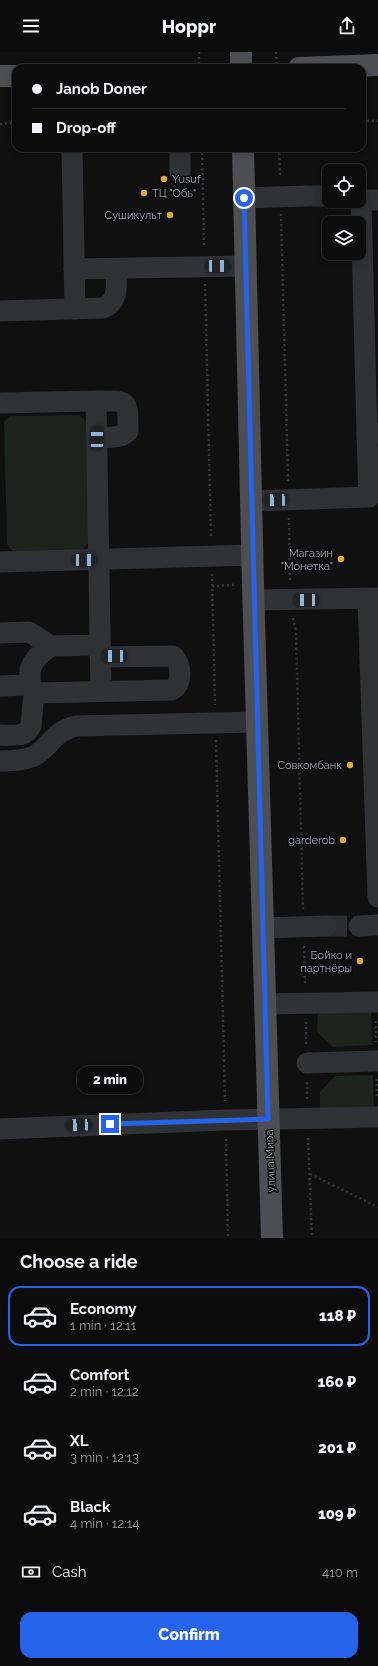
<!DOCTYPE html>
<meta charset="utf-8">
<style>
:root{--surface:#0c0c0d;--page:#151516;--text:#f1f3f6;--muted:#9a9b9d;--line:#2c2c2e;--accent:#2563eb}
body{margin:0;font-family:Raleway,sans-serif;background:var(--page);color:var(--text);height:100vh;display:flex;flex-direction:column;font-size:15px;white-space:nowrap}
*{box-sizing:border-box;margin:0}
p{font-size:13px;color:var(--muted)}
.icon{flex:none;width:22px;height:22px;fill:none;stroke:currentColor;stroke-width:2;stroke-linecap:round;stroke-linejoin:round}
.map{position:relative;height:1186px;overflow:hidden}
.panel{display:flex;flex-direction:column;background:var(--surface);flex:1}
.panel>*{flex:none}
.guide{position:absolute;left:12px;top:12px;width:354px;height:88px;border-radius:12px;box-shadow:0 2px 6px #0003,0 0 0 1px var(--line);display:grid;align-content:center;height:88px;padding:0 20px;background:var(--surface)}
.controls{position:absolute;left:322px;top:112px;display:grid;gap:8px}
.controls a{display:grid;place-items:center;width:44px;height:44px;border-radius:8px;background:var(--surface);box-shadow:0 2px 6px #0003,0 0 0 1px var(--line);font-size:20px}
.end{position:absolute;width:18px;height:18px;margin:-9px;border:5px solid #2563eb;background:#fff;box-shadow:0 0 0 2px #fff}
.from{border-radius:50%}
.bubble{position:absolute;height:28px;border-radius:12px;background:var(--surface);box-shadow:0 2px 6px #0003,0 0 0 1px var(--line);font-size:13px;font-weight:800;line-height:28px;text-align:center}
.car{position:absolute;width:12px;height:24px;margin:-12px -6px;border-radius:5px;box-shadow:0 0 3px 1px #0007;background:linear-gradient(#222 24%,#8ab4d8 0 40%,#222 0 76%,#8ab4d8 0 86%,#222 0)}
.guide b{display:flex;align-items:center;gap:14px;height:38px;font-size:15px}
.guide b+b{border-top:1px solid var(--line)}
.guide i{width:10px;height:10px;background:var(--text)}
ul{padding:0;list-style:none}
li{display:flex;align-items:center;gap:12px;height:60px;margin:0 8px 6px;padding:0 12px;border:2px solid transparent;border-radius:12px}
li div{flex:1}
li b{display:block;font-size:15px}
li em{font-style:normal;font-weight:800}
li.current{border-color:var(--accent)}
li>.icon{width:36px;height:36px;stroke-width:1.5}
h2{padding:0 20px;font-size:18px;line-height:48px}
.pay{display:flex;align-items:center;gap:10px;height:44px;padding:0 20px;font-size:15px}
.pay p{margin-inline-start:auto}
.primary-button{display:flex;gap:8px;margin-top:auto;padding:8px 20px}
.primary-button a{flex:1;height:46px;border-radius:12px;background:var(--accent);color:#fff;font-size:16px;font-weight:800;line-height:46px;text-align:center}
header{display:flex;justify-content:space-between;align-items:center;height:52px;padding:0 20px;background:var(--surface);font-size:18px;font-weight:800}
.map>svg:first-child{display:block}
.green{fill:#1d231d}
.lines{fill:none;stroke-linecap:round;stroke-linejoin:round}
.minor-tunnel{stroke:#2d2e31;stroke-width:21;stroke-dasharray:21 10;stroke-linecap:butt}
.path{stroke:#37393d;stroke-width:2.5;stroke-dasharray:2 3;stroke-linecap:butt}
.minor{stroke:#313236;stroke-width:21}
.major{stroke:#4e4f54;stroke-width:22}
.route{stroke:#2563eb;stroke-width:5}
.poi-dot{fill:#dea93b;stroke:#0b0b0c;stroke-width:1.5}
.labels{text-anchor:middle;stroke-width:3;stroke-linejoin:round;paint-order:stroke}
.poi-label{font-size:11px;fill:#a3a7b0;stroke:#0b0b0c;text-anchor:end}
.street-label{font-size:11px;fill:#a3a7b0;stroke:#0b0b0c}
</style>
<header><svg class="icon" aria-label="menu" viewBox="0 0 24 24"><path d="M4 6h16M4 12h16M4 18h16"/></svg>Hoppr<svg class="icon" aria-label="share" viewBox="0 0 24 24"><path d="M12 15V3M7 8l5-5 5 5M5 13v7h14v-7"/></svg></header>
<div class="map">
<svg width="378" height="1186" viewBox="0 0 378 1186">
<rect width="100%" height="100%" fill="#101011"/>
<g class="green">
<path d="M 80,363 L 86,370 L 89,490 L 82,498 L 13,500 L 7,492 L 4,370 L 10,364 Z"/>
<path d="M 371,957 L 372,993 L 333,995 L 317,980 L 318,958 Z"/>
<path d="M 373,1023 L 374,1059 L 320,1060 L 320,1040 L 335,1024 Z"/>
</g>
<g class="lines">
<g class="minor-tunnel">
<path d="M 305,144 L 329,144"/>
<path d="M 326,874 L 359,874"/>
</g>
<g class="path">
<path d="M 199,0 L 199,16"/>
<path d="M 276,0 L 277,16"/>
<path d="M 362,69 L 378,69"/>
<path d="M 0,72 L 16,71"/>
<path d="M 202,96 L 204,195"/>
<path d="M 279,96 L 280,125"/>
<path d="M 281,162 L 288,429"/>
<path d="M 205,232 L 211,485"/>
<path d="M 289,466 L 290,529"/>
<path d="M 212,522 L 215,653"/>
<path d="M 212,534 L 234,533"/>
<path d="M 293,566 L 296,580 L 303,857"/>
<path d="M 216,688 L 225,1049"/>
<path d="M 304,894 L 305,933"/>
<path d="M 376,969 L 376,990"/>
<path d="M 306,970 L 306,993"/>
<path d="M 377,1027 L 377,1046"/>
<path d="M 307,1030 L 307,1049"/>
<path d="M 308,1086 L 312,1186"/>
<path d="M 226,1087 L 228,1186"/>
<path d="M 310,1122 L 378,1155"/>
</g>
<g class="minor">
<path d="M 72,96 L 75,257"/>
<path d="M 180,96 L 180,120"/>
<path d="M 244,146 L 305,144"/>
<path d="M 378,148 L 361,148 L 367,382 L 378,381"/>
<path d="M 74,217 L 245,214"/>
<path d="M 0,259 L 103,256 C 120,250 116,231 116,217"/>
<path d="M 96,349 C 128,349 128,346 128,379 C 121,387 108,385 97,386"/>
<path d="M 0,351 L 96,349 L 101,639"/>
<path d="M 251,449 L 369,445 L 367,382"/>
<path d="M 0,510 L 253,503"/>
<path d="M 368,547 L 378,845"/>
<path d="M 254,548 L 378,546"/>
<path d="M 0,581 L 29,580 L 51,594"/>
<path d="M 30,633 L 30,618 L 33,611 L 38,604 L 51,594 L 100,593"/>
<path d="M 0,634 L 30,633 L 34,641 L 171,638 C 183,634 182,611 173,604 L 100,605"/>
<path d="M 0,683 C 11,683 26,686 31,674 L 34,641"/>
<path d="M 0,709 C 11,709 23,709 34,704 C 51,695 53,679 76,674 L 257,670"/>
<path d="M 359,874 L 378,873"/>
<path d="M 263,876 L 326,874"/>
<path d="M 265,952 L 378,950"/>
<path d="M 307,1011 L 378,1009"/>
<path d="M 0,1077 L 225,1068 L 378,1065"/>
</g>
<g class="major">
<path d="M 241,0 L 241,16"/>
<path d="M 299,16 L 378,13"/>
<path d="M 0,24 L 16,24"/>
<path d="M 243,96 L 253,533 L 272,1186"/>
</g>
</g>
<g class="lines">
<path class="route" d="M 110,1072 L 268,1067 L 244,146"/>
</g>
<g class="poi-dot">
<circle cx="164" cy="127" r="4"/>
<circle cx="144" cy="141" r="4"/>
<circle cx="170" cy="163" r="4"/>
<circle cx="341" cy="507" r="4"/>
<circle cx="350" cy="713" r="4"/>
<circle cx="343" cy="788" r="4"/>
<circle cx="360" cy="909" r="4"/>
</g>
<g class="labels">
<g class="poi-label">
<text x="172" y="131" text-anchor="start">Yusuf</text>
<text x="152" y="145" text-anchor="start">ТЦ "Обь"</text>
<text x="162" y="167">Сушикульт</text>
<text x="333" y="505">Магазин<tspan x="333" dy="13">"Монетка"</tspan></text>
<text x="342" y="717">Совкомбанк</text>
<text x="335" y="792">garderob</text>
<text x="352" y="907">Бойко и<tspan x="352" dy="13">партнёры</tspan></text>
</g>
<g class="street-label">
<text transform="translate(270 1109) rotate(-92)" y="4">улица Мира</text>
</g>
</g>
</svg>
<div class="controls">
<a><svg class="icon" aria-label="locate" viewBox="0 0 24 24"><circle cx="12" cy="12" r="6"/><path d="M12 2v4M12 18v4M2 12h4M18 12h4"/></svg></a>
<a><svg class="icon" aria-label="layers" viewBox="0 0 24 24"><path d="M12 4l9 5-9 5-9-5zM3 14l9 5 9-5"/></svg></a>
</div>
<i class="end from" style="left:244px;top:146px"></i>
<i class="end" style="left:110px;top:1072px"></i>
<div class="bubble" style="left:77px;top:1014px;width:66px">2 min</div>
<i class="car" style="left:218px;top:214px;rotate:89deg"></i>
<i class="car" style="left:97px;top:386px;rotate:0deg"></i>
<i class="car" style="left:276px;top:448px;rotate:268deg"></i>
<i class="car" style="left:85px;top:508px;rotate:89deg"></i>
<i class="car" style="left:306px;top:548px;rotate:269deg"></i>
<i class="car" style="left:114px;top:604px;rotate:269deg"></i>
<i class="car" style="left:79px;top:1073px;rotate:267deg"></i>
<div class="guide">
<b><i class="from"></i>Janob Doner</b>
<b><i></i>Drop-off</b>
</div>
</div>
<section class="panel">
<h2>Choose a ride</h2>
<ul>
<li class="current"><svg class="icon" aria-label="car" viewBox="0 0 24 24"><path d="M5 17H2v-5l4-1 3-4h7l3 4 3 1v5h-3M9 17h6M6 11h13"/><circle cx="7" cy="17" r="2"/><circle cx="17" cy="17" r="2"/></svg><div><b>Economy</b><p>1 min · 12:11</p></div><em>118 ₽</em></li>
<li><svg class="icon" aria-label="car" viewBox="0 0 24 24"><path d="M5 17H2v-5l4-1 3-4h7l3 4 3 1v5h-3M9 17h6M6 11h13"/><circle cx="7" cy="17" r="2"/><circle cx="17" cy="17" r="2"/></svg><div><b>Comfort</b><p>2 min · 12:12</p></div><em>160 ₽</em></li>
<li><svg class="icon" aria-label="car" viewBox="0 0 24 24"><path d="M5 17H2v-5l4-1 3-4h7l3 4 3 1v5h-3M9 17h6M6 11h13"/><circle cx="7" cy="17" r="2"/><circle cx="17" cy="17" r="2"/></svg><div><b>XL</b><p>3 min · 12:13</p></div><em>201 ₽</em></li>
<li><svg class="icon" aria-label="car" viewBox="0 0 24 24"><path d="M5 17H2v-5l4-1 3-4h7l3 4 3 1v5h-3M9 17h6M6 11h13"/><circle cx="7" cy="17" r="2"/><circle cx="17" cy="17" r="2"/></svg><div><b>Black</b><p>4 min · 12:14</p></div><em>109 ₽</em></li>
</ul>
<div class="pay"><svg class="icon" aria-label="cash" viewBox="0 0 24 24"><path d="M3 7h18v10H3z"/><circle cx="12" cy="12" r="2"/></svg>Cash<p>410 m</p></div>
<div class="primary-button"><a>Confirm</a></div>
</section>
